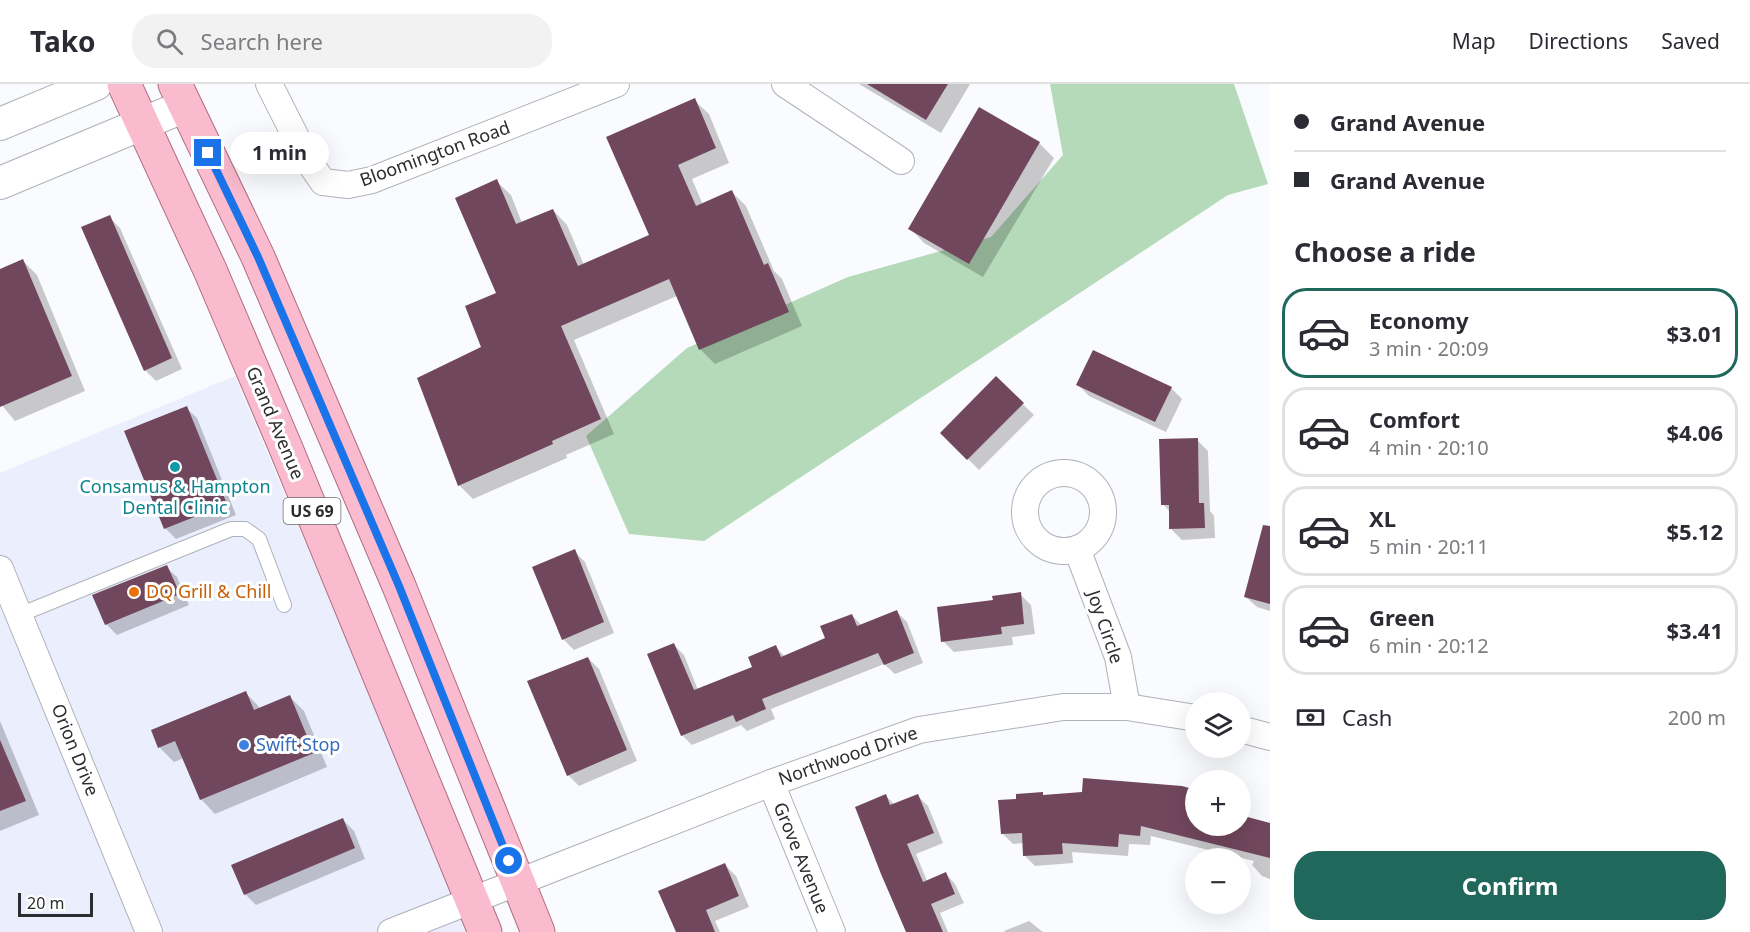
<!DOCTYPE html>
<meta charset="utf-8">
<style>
:root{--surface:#fff;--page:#f2f2f3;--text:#2b2b33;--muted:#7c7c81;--line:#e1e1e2;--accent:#20675c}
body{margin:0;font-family:"Noto Sans",sans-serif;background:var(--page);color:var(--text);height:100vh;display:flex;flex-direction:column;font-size:22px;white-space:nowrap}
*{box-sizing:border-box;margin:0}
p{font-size:20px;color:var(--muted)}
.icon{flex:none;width:33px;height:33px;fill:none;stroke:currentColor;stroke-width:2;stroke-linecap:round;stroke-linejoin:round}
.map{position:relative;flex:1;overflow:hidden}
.drawer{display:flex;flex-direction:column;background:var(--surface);width:480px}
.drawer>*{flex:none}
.top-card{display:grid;align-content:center;height:132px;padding:0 24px;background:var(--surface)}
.fabs{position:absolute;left:1185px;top:608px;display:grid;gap:12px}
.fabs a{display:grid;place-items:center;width:66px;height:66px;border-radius:50%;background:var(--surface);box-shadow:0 6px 24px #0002;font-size:30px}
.scale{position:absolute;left:18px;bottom:15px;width:75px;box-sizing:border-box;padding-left:6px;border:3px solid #2c2d30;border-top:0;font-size:16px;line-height:21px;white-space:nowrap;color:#2c2d30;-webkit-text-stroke:4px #fff;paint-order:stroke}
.end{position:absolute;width:27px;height:27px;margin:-14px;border:8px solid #1a73e8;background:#fff;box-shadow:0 0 0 3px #fff}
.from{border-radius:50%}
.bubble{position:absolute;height:42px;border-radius:21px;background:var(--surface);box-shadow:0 6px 24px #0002;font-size:20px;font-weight:700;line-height:42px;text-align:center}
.top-card b{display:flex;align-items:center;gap:21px;height:57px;font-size:22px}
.top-card b+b{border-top:2px solid var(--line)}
.top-card i{width:15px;height:15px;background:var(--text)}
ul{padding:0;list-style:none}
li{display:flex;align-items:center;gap:18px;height:90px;margin:0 12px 9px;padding:0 12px;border:3px solid var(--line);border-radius:24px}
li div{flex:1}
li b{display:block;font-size:22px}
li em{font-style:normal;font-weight:700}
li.selected{border-color:var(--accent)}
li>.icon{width:54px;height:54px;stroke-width:1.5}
h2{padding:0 24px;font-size:27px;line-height:72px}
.pay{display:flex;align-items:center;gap:15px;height:66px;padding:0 24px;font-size:22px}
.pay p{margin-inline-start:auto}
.action{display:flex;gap:12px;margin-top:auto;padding:12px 24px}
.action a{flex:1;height:69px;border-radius:24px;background:var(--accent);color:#fff;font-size:24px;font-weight:700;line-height:69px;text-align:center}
header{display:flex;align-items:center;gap:36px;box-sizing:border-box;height:84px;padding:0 30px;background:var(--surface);border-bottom:2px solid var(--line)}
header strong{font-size:28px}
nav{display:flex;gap:33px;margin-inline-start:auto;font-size:21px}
.search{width:420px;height:54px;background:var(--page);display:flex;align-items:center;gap:15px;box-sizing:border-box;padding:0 21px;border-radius:24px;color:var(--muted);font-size:22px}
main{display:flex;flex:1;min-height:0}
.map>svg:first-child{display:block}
.built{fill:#eaeefd}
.green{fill:#b4dab9}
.shadow{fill:#0003}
.building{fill:#71475e}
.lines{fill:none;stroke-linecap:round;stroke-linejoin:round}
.service-casing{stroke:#afb2b9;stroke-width:16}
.minor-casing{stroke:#afb2b9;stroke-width:28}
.tertiary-casing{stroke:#afb2b9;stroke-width:34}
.primary-casing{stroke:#af6c81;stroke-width:35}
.service{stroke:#fff;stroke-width:14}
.minor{stroke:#fff;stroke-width:26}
.tertiary{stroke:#fff;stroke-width:32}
.primary{stroke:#f9bbcd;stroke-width:33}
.route{stroke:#1a73e8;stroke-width:8}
.culture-dot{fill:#0f9aa8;stroke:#fff;stroke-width:2}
.food-dot{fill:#e8710a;stroke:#fff;stroke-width:2}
.shop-dot{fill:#3f7fe0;stroke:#fff;stroke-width:2}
.labels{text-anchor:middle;stroke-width:6;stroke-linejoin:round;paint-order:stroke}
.shield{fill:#fff;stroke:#6b6c6e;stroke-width:1.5}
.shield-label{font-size:16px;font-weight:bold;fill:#2c2d30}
.street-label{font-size:18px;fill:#2c2d30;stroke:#fff}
.culture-label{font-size:18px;fill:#0d838f;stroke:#fff}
.food-label{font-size:18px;fill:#c56008;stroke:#fff;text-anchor:start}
.shop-label{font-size:18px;fill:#366cbe;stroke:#fff;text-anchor:start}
</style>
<header>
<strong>Tako</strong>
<div class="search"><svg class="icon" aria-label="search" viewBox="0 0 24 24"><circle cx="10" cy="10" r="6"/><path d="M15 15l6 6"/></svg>Search here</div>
<nav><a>Map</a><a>Directions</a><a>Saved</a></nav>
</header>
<main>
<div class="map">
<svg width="1270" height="848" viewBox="0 0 1270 848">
<rect width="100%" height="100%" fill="#fafbfe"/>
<path class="built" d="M 235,292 L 469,848 L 0,848 L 0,389 Z"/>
<path class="green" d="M 1050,0 L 1234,0 L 1268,100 L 1228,111 L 704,457 L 629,450 L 586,352 L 687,264 L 848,193 L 991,153 L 1063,71 Z"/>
<g class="shadow">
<path d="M 859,0 L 970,0 L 941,49 Z"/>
<path d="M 694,16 L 709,30 L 729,79 L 692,95 L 703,121 L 732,108 L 746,122 L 774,187 L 782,195 L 802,242 L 715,280 L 701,266 L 677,212 L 574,256 L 614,350 L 566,371 L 567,374 L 473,415 L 459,401 L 483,264 L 498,210 L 496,97 L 511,111 L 522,139 L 553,126 L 567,141 L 584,181 L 651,152 Z"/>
<path d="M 980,25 L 1039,59 L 1054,74 L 983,193 L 924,159 L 910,144 Z"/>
<path d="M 109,133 L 120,144 L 182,285 L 156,297 L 145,286 Z"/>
<path d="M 23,177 L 37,191 L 85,307 L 15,337 L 0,319 L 0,186 Z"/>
<path d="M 996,294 L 1034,331 L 979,386 L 942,349 Z"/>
<path d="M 1078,301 L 1171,304 L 1182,315 L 1166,348 L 1089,312 Z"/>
<path d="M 186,324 L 197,334 L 236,431 L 176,455 L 165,444 Z"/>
<path d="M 1197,356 L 1208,367 L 1210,427 L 1214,432 L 1215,454 L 1182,456 L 1171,445 L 1170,428 L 1163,420 Z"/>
<path d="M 574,467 L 585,478 L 614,549 L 574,566 L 563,555 Z"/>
<path d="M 1256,476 L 1270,480 L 1270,527 L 1257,523 L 1246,513 Z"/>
<path d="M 166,483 L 177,493 L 189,521 L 117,551 L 106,540 Z"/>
<path d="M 1020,510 L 1031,521 L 1035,550 L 1012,553 L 1013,561 L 954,568 L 943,557 L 995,517 Z"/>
<path d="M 897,528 L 907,538 L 923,579 L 895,590 L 884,580 L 771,625 L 775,635 L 747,647 L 741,641 L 692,661 L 682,651 L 674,561 L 684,571 L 698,606 L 754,583 L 776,563 L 785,573 L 827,554 L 852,531 L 862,542 Z"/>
<path d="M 588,574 L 599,585 L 637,677 L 579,702 L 568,691 Z"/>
<path d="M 246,609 L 261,625 L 290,613 L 304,627 L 327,683 L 215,730 L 201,715 L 184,674 L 174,678 L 160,664 L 153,647 Z"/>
<path d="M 0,637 L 39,731 L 0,747 Z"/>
<path d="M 1042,709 L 1044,712 L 1196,741 L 1270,739 L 1270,795 L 1262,792 L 1252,781 L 1254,777 L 1151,752 L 1150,761 L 1129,760 L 1128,772 L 1072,768 L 1073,779 L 1035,782 L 1025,772 L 1024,759 L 1013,760 L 1002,749 L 1018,716 Z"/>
<path d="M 886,712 L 895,721 L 918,712 L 928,722 L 943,759 L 916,770 L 927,797 L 946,790 L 955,800 L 964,819 L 940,829 L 948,848 L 908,848 Z"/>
<path d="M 343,736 L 354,747 L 365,775 L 256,821 L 245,810 Z"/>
<path d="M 725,781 L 736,792 L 749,823 L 715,837 L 720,848 L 677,848 Z"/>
<path d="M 1029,837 L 1043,848 L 1005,848 L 1004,847 Z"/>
</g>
<g class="building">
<path d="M 867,0 L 948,0 L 926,36 Z"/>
<path d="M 695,14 L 716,64 L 678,81 L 696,122 L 732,106 L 764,181 L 768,179 L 789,228 L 699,266 L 669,195 L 561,242 L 601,335 L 552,357 L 553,360 L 458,402 L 417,294 L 481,263 L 465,222 L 496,209 L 455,114 L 497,95 L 516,140 L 553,125 L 578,182 L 649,151 L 606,53 Z"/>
<path d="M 979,23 L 1040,58 L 969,180 L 908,145 Z"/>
<path d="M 110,131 L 172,274 L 144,287 L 81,143 Z"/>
<path d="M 23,175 L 72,292 L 0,323 L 0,185 Z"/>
<path d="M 1093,266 L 1172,303 L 1155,338 L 1076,301 Z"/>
<path d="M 996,292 L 1024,319 L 967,376 L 940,349 Z"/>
<path d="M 187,322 L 227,420 L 164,445 L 124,347 Z"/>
<path d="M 1198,354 L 1199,419 L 1204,419 L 1205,444 L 1169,445 L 1169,421 L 1161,421 L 1159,355 Z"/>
<path d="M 1263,441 L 1270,442 L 1270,520 L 1244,513 Z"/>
<path d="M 575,465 L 604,538 L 562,556 L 532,483 Z"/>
<path d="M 167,481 L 180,510 L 105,541 L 92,511 Z"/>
<path d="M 1021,508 L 1024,540 L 1001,543 L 1002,550 L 941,558 L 937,523 L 993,516 L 992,512 Z"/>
<path d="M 897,526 L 914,569 L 884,581 L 878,569 L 762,615 L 766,625 L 736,638 L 733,631 L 681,652 L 647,570 L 674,559 L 694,606 L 752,583 L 748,573 L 776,561 L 781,573 L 816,558 L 825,554 L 820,542 L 852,530 L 857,542 Z"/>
<path d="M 588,573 L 627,666 L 567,692 L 527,597 Z"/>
<path d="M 246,607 L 254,626 L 290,611 L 314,669 L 200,716 L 175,657 L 158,664 L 151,646 Z"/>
<path d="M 0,656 L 26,717 L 0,727 Z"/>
<path d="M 1083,694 L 1182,702 L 1196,706 L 1196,741 L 1240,741 L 1240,731 L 1270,739 L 1270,774 L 1141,742 L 1140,752 L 1119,750 L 1118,763 L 1062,759 L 1063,770 L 1023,772 L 1022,749 L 1001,750 L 998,716 L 1016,715 L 1016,710 L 1043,708 L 1043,711 L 1082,708 Z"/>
<path d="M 886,710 L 890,721 L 918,710 L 934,749 L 907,760 L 923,798 L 946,788 L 955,810 L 931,820 L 943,848 L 906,848 L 881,790 L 855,723 Z"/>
<path d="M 343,734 L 355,764 L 244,811 L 231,781 Z"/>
<path d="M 725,779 L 739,812 L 706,826 L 715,848 L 676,848 L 658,807 Z"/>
</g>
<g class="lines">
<defs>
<path id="service" d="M 19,531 L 231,445 L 245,445 L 259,455 L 284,521"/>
<g id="minor">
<path d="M 269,0 L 307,75 L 323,98 L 348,101 L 372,96 L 616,0"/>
<path d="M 785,0 L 901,77"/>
<circle cx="1064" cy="428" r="39"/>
<path d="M 1077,465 L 1118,573 L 1127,623"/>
<path d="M 0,485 L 149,848"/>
<path d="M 1240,645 L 1270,653"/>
<path d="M 771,699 L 832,848"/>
<path d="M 391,848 L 771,699 L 919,646 L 1063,623 L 1127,623 L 1196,634"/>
</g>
<g id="tertiary">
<path d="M 0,40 L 96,0"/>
<path d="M 0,99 L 185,22"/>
</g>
<g id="primary">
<path d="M 124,0 L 210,186 L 285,362 L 485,848"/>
<path d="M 175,0 L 258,173 L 399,502 L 538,848"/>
</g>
</defs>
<use href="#service" class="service-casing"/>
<use href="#minor" class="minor-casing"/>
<use href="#tertiary" class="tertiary-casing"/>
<use href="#primary" class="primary-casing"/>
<use href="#service" class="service"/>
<use href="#minor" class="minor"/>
<use href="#tertiary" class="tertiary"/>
<use href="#primary" class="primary"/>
</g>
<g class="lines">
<path class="route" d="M 208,69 L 258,173 L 399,502 L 509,777"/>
</g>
<circle class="culture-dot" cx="175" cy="383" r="6"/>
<circle class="food-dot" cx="134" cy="508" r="6"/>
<circle class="shop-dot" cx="244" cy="661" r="6"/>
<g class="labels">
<rect class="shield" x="283.5" y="414" width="57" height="26" rx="4.5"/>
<g class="shield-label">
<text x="312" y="433">US 69</text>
</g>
<g class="street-label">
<text transform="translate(435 70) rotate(-20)" y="6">Bloomington Road</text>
<text transform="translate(275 339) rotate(67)" y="6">Grand Avenue</text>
<text transform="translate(1105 543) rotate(71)" y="6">Joy Circle</text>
<text transform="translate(75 666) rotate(68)" y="6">Orion Drive</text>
<text transform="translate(848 672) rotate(-19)" y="6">Northwood Drive</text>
<text transform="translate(801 774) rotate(68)" y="6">Grove Avenue</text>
</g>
<g class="culture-label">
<text x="175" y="409">Consamus &amp; Hampton<tspan x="175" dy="21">Dental Clinic</tspan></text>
</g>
<g class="food-label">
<text x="146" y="514">DQ Grill &amp; Chill</text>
</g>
<g class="shop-label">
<text x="256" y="667">Swift Stop</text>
</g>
</g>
</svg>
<div class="fabs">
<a><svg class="icon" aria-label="layers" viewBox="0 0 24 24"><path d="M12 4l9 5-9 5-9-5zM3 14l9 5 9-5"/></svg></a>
<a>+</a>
<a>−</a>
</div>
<div class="scale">20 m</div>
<i class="end from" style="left:509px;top:777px"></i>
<i class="end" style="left:208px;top:69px"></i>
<div class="bubble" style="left:230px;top:48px;width:99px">1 min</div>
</div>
<section class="drawer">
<div class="top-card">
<b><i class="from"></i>Grand Avenue</b>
<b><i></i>Grand Avenue</b>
</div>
<h2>Choose a ride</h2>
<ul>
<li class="selected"><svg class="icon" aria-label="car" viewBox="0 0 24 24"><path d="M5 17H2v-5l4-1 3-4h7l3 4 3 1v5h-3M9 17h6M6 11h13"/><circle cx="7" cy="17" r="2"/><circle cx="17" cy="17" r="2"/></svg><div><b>Economy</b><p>3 min · 20:09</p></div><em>$3.01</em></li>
<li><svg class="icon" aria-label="car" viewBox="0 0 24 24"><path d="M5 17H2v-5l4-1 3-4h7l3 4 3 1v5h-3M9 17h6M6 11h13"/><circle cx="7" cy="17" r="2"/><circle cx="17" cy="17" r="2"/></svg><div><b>Comfort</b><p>4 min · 20:10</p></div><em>$4.06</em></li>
<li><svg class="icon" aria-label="car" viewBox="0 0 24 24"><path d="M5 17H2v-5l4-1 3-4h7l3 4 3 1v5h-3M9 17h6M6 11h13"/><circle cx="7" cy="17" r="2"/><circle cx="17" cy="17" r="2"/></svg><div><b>XL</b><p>5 min · 20:11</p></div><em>$5.12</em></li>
<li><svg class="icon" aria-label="car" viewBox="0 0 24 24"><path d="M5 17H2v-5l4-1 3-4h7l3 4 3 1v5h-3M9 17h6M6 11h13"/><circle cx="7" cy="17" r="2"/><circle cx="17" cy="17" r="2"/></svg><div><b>Green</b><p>6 min · 20:12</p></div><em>$3.41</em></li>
</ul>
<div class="pay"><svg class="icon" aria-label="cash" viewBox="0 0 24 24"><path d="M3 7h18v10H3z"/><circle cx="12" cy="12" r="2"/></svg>Cash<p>200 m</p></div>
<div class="action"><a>Confirm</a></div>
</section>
</main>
